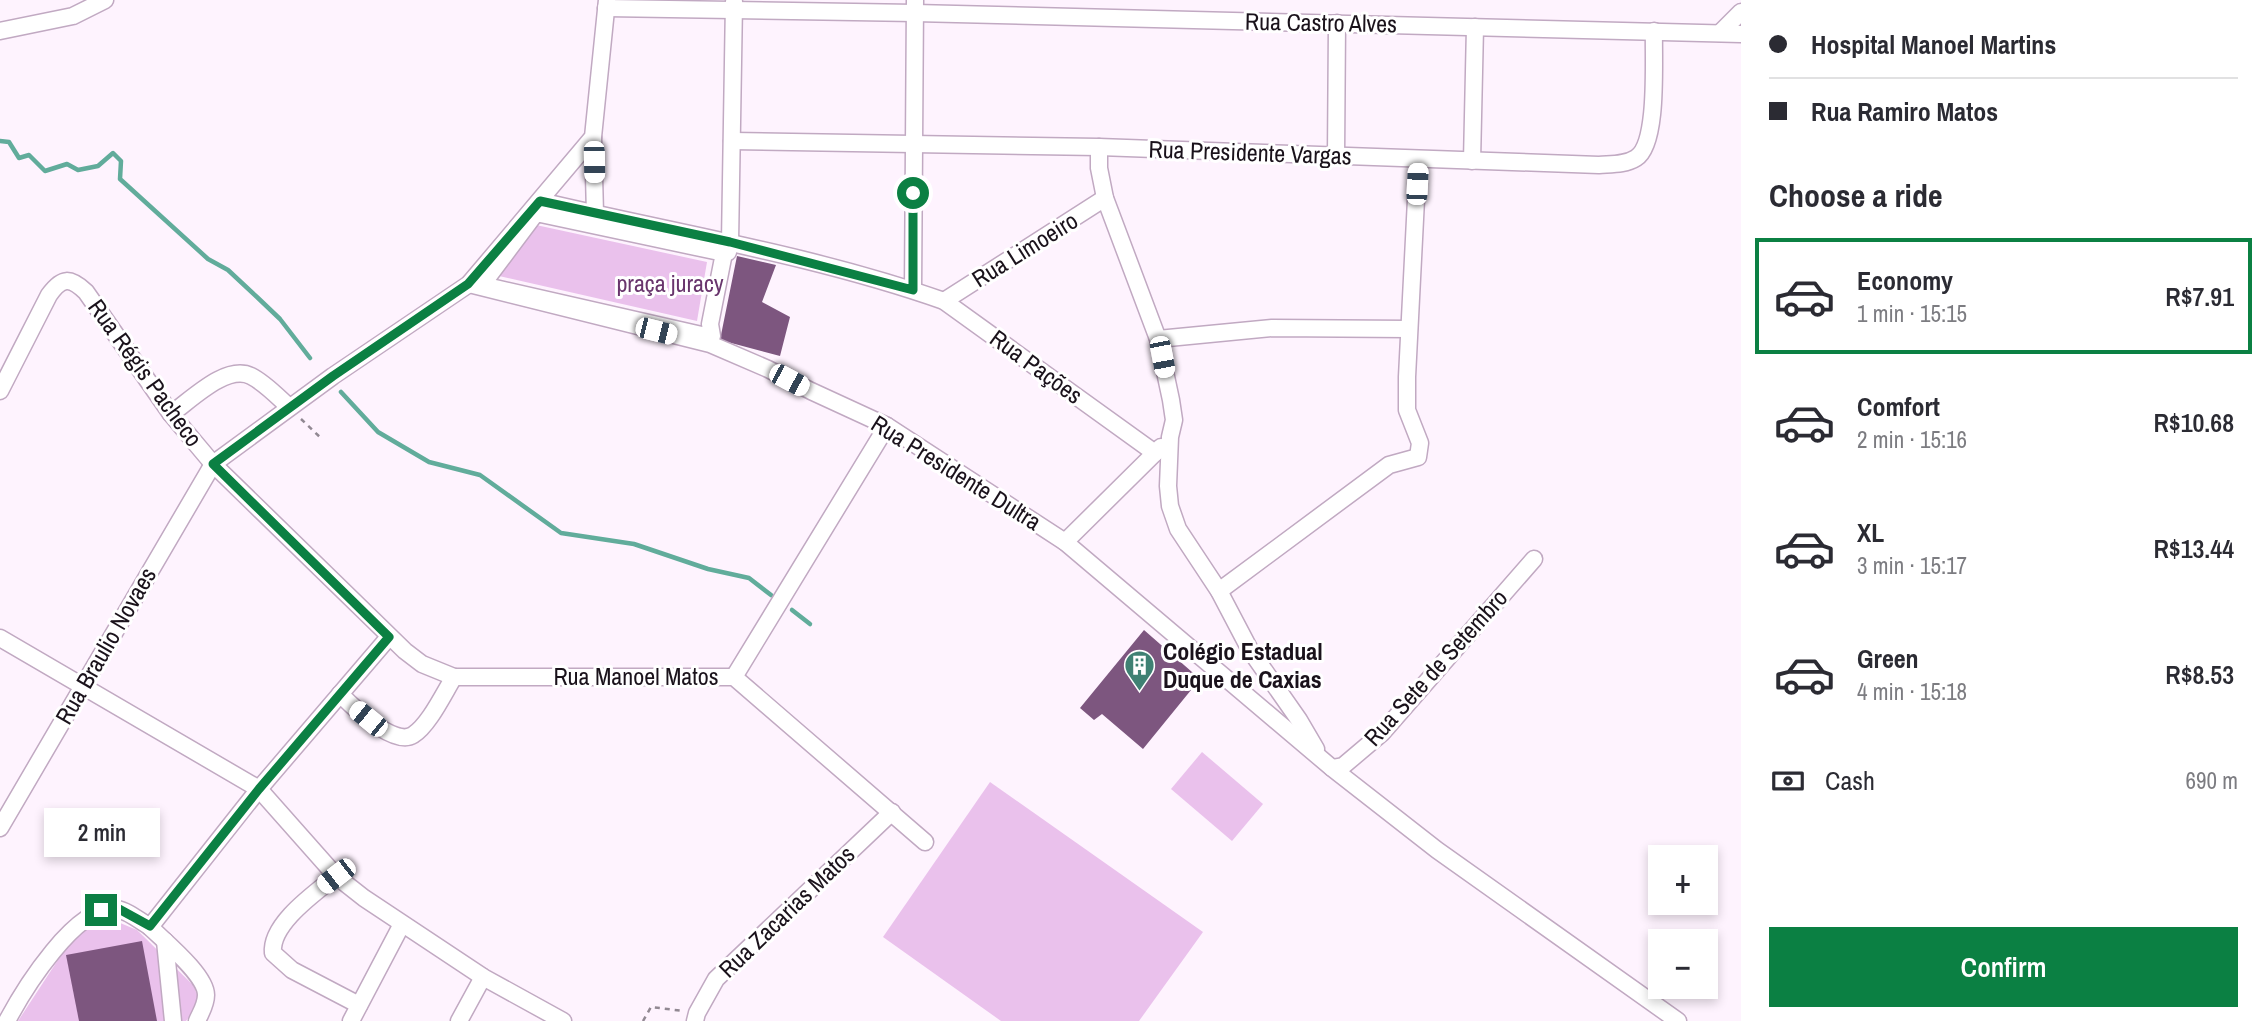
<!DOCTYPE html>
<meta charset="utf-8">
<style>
:root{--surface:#fff;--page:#f2f2f3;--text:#2b2b33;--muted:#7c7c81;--line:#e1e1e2;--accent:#0b8043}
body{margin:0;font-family:"Archivo Narrow",sans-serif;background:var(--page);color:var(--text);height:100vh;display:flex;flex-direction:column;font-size:26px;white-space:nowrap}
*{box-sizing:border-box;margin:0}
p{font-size:23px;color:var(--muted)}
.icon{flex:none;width:38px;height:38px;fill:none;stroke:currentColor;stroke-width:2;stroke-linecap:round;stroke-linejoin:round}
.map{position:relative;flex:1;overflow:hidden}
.drawer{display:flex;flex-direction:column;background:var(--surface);width:525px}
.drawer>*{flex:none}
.hud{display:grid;align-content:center;height:154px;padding:0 28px;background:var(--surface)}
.fabs{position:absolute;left:1648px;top:845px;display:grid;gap:14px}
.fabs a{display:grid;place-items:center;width:70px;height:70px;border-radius:0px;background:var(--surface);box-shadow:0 4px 10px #0003;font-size:35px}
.end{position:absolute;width:32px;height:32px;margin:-16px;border:9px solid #0b8043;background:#fff;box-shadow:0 0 0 4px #fff}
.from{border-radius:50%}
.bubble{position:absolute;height:49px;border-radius:0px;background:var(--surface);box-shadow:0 4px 10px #0003;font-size:23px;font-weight:600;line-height:49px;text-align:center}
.car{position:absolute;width:21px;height:42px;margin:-21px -10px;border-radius:9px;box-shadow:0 0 5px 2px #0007;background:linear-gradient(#fff 24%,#345 0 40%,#fff 0 76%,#345 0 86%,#fff 0)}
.hud b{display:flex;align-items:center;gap:24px;height:66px;font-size:26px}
.hud b+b{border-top:2px solid var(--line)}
.hud i{width:18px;height:18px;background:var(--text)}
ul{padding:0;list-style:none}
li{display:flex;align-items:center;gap:21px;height:116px;margin:0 14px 10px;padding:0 14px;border:4px solid transparent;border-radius:0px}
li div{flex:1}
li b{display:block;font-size:26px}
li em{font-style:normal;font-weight:600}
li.active{border-color:var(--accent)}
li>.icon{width:63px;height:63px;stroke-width:1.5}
h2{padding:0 28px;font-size:32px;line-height:84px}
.pay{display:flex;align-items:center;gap:18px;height:77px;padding:0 28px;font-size:26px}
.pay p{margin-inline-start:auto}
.cta{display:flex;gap:14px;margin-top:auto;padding:14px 28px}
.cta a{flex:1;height:80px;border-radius:0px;background:var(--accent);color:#fff;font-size:28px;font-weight:600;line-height:80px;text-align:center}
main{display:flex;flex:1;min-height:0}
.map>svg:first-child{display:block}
.green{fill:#eac1ec}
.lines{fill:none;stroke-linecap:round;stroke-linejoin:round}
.stream{stroke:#61ac9b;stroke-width:4.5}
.building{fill:#7d567f}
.minor-casing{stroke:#c1a9c2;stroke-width:19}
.path{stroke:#918892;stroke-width:2.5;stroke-dasharray:5 5;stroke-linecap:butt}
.minor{stroke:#fff;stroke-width:16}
.route{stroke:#0b8043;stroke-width:9}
.labels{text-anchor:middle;stroke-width:6;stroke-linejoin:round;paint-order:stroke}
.street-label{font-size:24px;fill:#1a121b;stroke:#fff}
.park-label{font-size:24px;fill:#69356d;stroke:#fff}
.poi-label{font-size:24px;font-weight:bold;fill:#1a121b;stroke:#fff;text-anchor:start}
</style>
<main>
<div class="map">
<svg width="1741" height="1021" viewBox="0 0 1741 1021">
<rect width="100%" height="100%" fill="#fef3fe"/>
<g class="green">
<path d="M 536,225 L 707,262 L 697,321 L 499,276 Z"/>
<path d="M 1202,752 L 1263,804 L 1232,841 L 1171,789 Z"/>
<path d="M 990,782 L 1203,932 L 1139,1021 L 1001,1021 L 883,937 Z"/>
<path d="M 113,920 L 137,930 L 193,985 L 198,997 L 197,1007 L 186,1021 L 18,1021 L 73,937 L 92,926 Z"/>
</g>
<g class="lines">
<g class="stream">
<path d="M 0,141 L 9,142 L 19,158 L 29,155 L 45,171 L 67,164 L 78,170 L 98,166 L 113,153 L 121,161 L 120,179 L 208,259 L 228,270 L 258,298 L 280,319 L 310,358"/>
<path d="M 341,392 L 378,432 L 429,462 L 480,475 L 561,533 L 634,544 L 708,569 L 749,578 L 771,595"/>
<path d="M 792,610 L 810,624"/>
</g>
</g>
<g class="building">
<path d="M 737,256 L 776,265 L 762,302 L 790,317 L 780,356 L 720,340 Z"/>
<path d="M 1144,630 L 1200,679 L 1143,749 L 1102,714 L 1094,720 L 1080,708 Z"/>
<path d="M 142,941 L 157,1021 L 79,1021 L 66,955 Z"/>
</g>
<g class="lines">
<defs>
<g id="minor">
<path d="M 606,8 L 915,13 L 1741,34"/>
<path d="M 0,31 L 73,16 L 105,0"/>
<path d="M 1720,33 L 1741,12"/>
<path d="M 593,137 L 595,214"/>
<path d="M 732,141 L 1099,147 L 1599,165 C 1611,164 1625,165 1636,158 C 1659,144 1653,57 1654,31"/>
<path d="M 1099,147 L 1099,168 L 1105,198 L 1158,339 L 1171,400 L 1174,420 L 1170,437 L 1168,486 L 1170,506 L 1178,529 L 1219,591 L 1250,650 L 1299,720 L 1316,749"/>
<path d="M 1336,156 L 1337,23"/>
<path d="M 1472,161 L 1475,27"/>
<path d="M 540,201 C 675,233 813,255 944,301 L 1155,453"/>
<path d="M 536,213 L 724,253 L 710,324 L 712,336 L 706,336 L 482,285 Z"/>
<path d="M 728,252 L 730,242 L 734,2"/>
<path d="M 469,284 L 710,344 L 768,369 L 811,391 L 887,426 L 1065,542 L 1332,768 L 1437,850 L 1678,1021"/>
<path d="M 913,290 L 915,0"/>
<path d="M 944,301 L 1105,198"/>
<path d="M 1158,339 L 1272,328 L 1409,329"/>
<path d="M 0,391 L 49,295 C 62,277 70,277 86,292 L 171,414 L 213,464 L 405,651 L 422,664 L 454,677 L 734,677 L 925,842"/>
<path d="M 171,414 C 191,400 226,364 251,376 C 265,383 277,396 289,407"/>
<path d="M 1065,542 L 1161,447"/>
<path d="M 1219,591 L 1389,465 L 1418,457 L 1420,443 L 1407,410 L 1407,377 L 1418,160"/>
<path d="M 0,638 L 259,789 L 336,876 L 364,898 L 483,977 L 563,1021"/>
<path d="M 734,677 L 887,426"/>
<path d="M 340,694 C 353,707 394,747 413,735 C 429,725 444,693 454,677"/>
<path d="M 1332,768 L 1343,766 L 1382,733 L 1534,559"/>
<path d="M 0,828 L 213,464 L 333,376 L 469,284 L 593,137 L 607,0"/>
<path d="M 336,876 C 315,893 270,924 273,953 L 292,970 L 359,1005"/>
<path d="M 165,941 L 173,1021"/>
<path d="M 7,1021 C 24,989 76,905 116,909 C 127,910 140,921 150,927"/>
<path d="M 197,1021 C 201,1012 206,1005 206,995 C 206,975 164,941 150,927 L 259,789 L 389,637"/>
<path d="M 351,1021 L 402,924"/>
<path d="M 459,1021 L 483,977"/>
<path d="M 695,1021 L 697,1013 L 716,979 L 892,812"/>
</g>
</defs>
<use href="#minor" class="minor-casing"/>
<g class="path">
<path d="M 301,419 L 322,439"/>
<path d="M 643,1021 L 651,1007 L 683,1011"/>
</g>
<use href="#minor" class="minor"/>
</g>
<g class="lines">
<path class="route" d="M 101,910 L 119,909 L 150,926 L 259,789 L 389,637 L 213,464 L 333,376 L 468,284 L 540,201 L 730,242 L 913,290 L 913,193"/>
</g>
<defs>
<symbol id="building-pin" viewBox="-11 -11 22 30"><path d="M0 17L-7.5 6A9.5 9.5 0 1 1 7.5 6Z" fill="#3f8173" stroke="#fff"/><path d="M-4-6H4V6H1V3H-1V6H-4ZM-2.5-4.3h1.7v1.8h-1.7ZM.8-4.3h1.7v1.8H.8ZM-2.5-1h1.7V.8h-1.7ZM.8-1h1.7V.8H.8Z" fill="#fff"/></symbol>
</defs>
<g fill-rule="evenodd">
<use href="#building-pin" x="1122" y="648" width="35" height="47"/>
</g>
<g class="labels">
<g class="street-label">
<text transform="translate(1321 23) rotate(1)" y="8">Rua Castro Alves</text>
<text transform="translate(1250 153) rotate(2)" y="8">Rua Presidente Vargas</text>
<text transform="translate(1025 250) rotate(-32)" y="8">Rua Limoeiro</text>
<text transform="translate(1036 367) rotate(36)" y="8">Rua Pações</text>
<text transform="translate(145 373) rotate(54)" y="8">Rua Régis Pacheco</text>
<text transform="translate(956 473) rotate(32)" y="8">Rua Presidente Dultra</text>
<text transform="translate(106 646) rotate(-60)" y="8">Rua Braulio Novaes</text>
<text transform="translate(1436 668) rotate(-48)" y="8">Rua Sete de Setembro</text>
<text x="636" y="685">Rua Manoel Matos</text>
<text transform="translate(787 912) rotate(-44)" y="8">Rua Zacarias Matos</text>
</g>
<g class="park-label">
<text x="670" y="292">praça juracy</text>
</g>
<g class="poi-label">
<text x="1163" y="660">Colégio Estadual<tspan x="1163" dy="28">Duque de Caxias</tspan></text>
</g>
</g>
</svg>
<div class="fabs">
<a>+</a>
<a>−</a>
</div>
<i class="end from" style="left:913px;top:193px"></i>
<i class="end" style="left:101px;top:910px"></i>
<div class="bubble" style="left:44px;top:808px;width:116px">2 min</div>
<i class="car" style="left:594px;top:162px;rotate:179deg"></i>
<i class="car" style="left:1417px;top:184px;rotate:3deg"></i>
<i class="car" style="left:656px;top:331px;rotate:104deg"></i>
<i class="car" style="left:1162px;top:357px;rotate:169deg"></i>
<i class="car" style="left:789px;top:380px;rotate:118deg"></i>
<i class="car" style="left:368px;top:719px;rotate:309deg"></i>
<i class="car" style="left:336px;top:876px;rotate:232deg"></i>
</div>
<section class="drawer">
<div class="hud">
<b><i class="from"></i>Hospital Manoel Martins</b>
<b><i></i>Rua Ramiro Matos</b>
</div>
<h2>Choose a ride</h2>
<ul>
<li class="active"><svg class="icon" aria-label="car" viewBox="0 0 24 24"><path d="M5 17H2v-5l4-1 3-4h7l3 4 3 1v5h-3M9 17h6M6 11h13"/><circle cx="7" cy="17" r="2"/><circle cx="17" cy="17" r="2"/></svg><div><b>Economy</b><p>1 min · 15:15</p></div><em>R$7.91</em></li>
<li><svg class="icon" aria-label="car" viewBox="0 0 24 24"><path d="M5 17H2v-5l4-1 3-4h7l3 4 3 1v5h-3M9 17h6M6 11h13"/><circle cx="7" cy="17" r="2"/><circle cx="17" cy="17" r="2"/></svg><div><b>Comfort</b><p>2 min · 15:16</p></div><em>R$10.68</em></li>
<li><svg class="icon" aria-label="car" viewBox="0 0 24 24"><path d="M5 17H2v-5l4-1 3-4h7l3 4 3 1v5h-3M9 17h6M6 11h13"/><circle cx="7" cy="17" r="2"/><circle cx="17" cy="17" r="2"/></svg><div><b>XL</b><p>3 min · 15:17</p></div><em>R$13.44</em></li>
<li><svg class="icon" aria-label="car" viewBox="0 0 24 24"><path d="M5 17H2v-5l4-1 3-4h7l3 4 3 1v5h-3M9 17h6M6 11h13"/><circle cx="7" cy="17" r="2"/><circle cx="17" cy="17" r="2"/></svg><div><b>Green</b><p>4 min · 15:18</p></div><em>R$8.53</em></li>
</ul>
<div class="pay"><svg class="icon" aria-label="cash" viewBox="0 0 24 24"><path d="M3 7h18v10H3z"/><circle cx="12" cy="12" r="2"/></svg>Cash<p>690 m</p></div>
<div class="cta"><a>Confirm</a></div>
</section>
</main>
